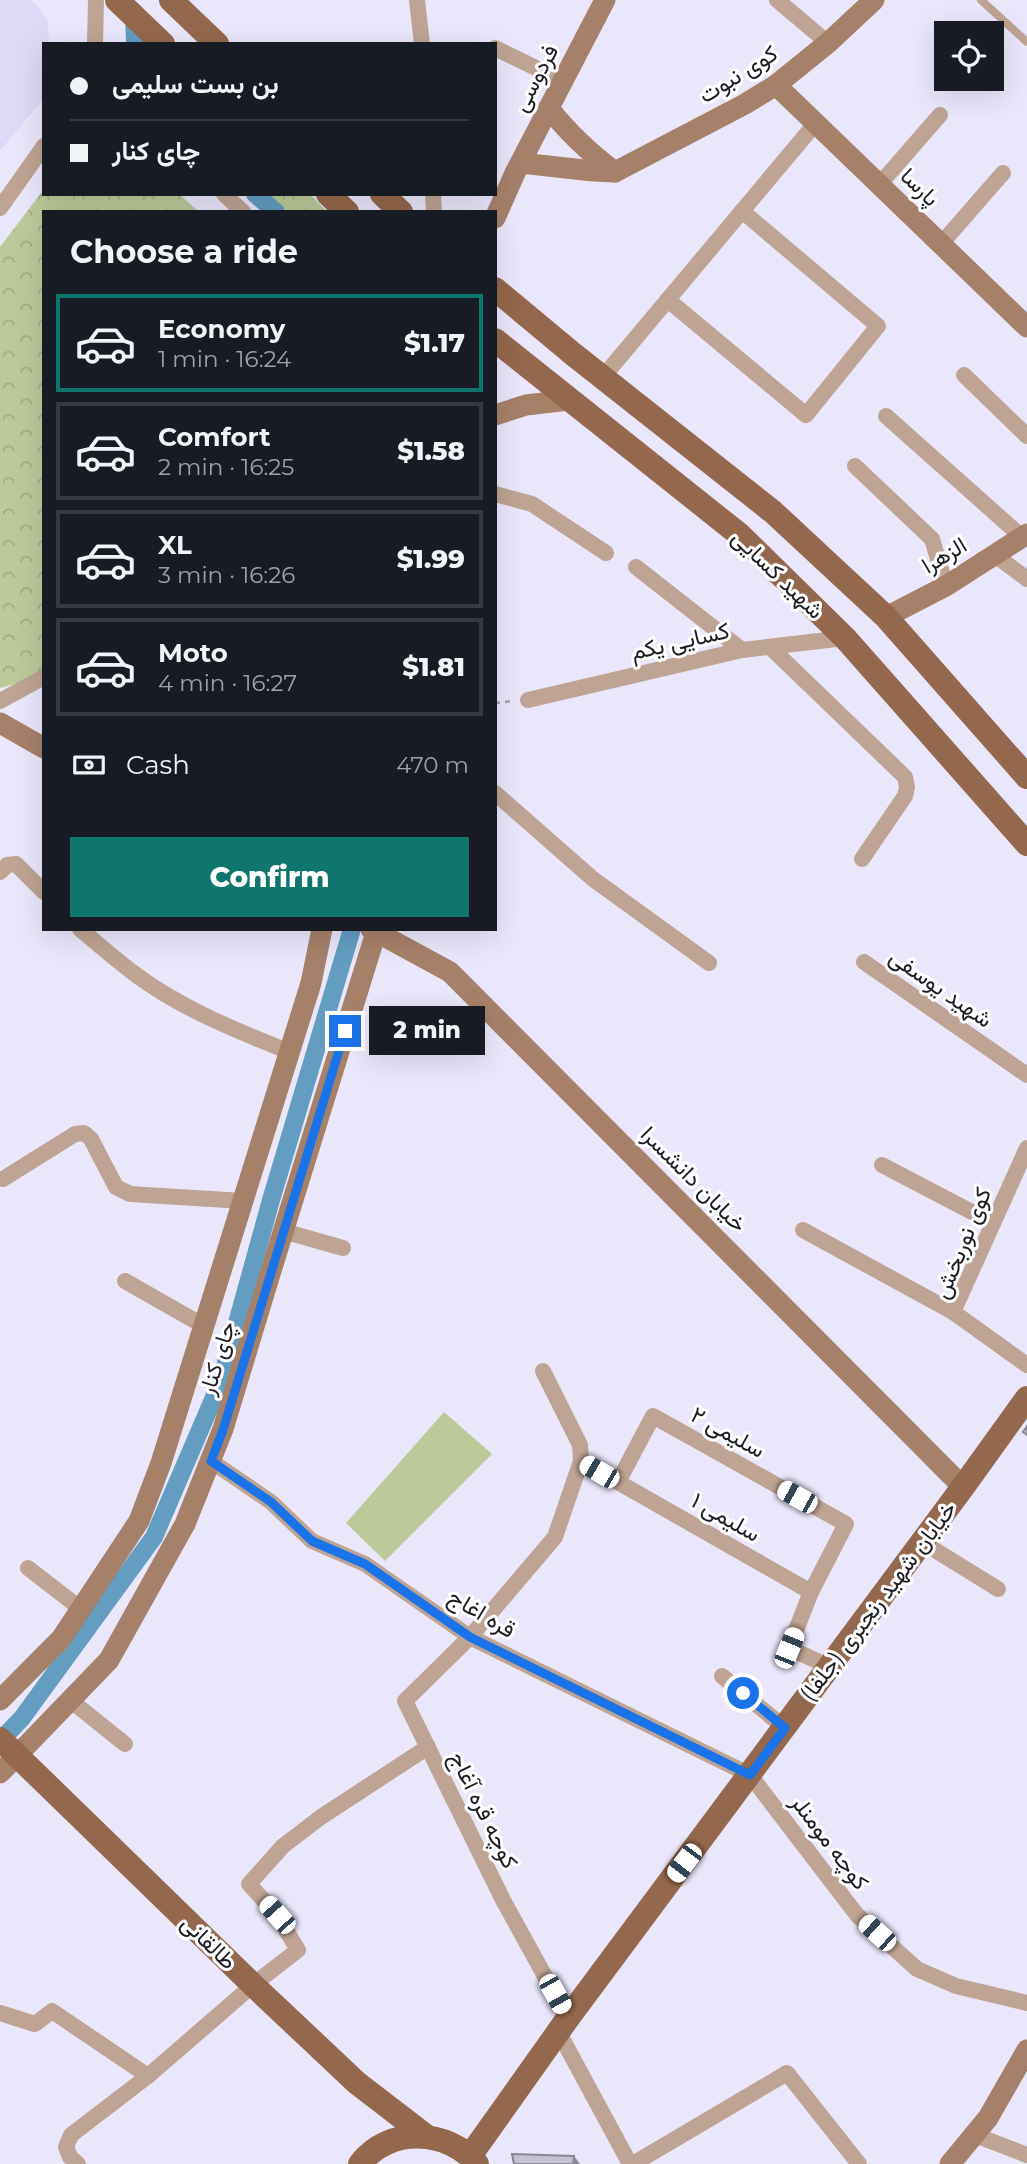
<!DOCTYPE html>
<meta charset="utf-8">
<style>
:root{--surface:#171b24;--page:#20242c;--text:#f1f3f6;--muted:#9ea1a6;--line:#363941;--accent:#0f766e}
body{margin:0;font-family:Montserrat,Vazirmatn,sans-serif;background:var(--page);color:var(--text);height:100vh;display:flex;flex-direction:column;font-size:26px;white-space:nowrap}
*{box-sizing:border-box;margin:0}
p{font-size:23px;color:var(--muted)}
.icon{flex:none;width:38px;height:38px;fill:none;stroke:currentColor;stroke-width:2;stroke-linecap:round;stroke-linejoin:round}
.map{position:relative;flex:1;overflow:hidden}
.drawer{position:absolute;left:42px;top:210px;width:455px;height:721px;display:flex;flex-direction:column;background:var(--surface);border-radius:0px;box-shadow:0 7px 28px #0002}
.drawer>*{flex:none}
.banner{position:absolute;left:42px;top:42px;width:455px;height:154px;border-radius:0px;box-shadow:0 7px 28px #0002;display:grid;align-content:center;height:154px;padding:0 28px;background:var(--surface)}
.tools{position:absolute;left:934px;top:21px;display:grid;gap:14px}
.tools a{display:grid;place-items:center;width:70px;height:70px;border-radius:0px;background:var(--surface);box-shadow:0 7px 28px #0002;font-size:35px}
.end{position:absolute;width:32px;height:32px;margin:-16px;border:9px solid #1a73e8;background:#fff;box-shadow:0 0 0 4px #fff}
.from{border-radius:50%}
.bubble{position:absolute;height:49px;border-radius:0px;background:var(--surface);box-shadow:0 7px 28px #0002;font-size:23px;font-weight:800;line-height:49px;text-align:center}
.car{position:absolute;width:21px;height:42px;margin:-21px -10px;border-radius:9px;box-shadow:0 0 5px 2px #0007;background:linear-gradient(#fff 24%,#345 0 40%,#fff 0 76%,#345 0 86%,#fff 0)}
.banner b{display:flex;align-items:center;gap:24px;height:66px;font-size:26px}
.banner b+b{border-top:2px solid var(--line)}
.banner i{width:18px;height:18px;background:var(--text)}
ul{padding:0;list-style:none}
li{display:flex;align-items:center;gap:21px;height:98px;margin:0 14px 10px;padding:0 14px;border:4px solid var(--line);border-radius:0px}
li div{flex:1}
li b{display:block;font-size:26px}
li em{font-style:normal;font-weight:800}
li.current{border-color:var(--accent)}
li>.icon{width:63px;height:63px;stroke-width:1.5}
h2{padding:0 28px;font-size:32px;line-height:84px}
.pay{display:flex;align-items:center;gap:18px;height:77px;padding:0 28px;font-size:26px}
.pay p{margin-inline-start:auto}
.cta{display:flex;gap:14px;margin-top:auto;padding:14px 28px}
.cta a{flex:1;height:80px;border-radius:0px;background:var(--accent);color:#fff;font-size:28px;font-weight:800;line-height:80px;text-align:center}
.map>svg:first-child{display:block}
.built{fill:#ded9f4}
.forest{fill:url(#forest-crowns)}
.pitch{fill:#bcca99}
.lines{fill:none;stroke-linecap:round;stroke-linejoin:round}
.canal{stroke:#639dc2;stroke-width:18}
.path{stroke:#a29fae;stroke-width:2.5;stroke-dasharray:5 5;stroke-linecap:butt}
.lane{stroke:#bda494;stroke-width:8}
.street{stroke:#bda494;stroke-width:16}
.secondary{stroke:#a6816a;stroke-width:21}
.primary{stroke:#94684c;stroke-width:24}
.shaded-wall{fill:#8a8895}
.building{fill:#c5c2d5;stroke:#8a8895;stroke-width:2}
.route{stroke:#1a73e8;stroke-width:9}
.labels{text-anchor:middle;stroke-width:6;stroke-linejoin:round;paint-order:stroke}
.street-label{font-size:23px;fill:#1c1b21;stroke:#fff}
</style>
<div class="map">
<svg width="1027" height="2164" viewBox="0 0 1027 2164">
<defs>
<pattern id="forest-crowns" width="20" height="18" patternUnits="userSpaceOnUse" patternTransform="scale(1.75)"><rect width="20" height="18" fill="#bcca99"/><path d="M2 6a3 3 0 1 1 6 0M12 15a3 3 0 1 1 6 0" fill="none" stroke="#a1ad84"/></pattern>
</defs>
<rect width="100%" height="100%" fill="#ebe7fb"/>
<path class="built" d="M 0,0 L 32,0 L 48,21 L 49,44 L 44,44 L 44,98 L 0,151 Z"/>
<g class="forest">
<path d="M 44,189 L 44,194 L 179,194 L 199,212 L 44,212 L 44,676 L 0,688 L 0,247 Z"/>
<path d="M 263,194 L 310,194 L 327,212 L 284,212 Z"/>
</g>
<path class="pitch" d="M 444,1412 L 492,1454 L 385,1561 L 346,1523 Z"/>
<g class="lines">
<g class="canal">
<path d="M 134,12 L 135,44"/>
<path d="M 255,194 L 276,212"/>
<path d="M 0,1741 L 22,1718 L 154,1537 L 221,1381 L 271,1200 L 352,929"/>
</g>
<path class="path" d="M 495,703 L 513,701"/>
<path class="lane" d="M 981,0 L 1027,42"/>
<g class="street">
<path d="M 417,0 L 422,44"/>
<path d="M 777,0 L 828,43"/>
<path d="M 95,44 L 96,0"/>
<path d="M 495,48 L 563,81"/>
<path d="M 879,185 L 940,115"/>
<path d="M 224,194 L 243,212"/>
<path d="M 433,194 L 434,212"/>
<path d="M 0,208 L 44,146"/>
<path d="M 941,244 L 1003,173"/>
<path d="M 668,300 L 806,415 L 878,326 L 742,211"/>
<path d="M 964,375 L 1027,436"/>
<path d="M 603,377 L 815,124"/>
<path d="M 886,416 L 1022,537"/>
<path d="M 855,466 L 932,539 L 946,586"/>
<path d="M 495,494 L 532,504 L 606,553"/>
<path d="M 995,555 L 1027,579"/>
<path d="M 636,567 L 742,650"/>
<path d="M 770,647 L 905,777 L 907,787 L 905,796 L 862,859"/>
<path d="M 528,700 L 742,650 L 845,638"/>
<path d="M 0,701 L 44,677"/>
<path d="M 495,793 L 593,879 L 709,963"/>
<path d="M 0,872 L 7,865 L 16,864 L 44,892"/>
<path d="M 80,929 C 98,944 116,960 135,974 C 180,1008 237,1031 290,1052"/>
<path d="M 864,962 L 1027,1075"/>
<path d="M 1027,1148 L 953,1312 L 1027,1365"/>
<path d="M 882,1165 L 993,1223"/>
<path d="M 3,1179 L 75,1134 L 84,1133 L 91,1139 L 116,1187 L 130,1194 L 243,1201"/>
<path d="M 803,1230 L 953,1312"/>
<path d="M 283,1231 L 343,1248"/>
<path d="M 125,1281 L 204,1326"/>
<path d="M 543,1371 L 580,1445 L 581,1461 L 555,1537 L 470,1637 L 405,1701 L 503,1900 L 568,2018"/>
<path d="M 211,1461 L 271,1502 L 312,1541 L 365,1564 L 470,1637 L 750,1775 L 857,1915 L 917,1969 L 956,1986 L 1027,2003"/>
<path d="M 581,1461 L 811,1592"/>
<path d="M 618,1482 L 653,1416 L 846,1524 L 811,1592 L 789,1648 L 830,1667"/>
<path d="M 922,1542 L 998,1589"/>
<path d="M 28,1568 L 81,1609"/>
<path d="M 722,1676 L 785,1728"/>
<path d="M 70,1700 L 125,1744"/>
<path d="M 0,2013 L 35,2024 L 52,2011 L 148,2076 L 253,1985 L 298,1950 L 277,1915 L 249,1884 L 283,1846 L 321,1817 L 428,1747"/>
<path d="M 558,2031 L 630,2164"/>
<path d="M 975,2135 L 1027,2155"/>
<path d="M 78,2164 L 70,2157 L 66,2147 L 71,2135 L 148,2076"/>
<path d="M 633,2164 L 787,2073 L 859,2164"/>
</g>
<g class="secondary">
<path d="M 776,85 L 1027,327"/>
<path d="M 549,108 C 568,133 590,153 615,172"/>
<path d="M 521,163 L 593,171 L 615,172 L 745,104 L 776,85 L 828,43 L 874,0"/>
<path d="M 495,218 L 515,173 L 605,0"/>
<path d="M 495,415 L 526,405 L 569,400"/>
<path d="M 886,617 L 946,586 L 1027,534"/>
<path d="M 0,723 L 44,748"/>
<path d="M 371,929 L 450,972 L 963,1487"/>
<path d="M 0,1700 L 61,1639 L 139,1521 L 161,1463 L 311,983 L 322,929"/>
<path d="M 0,1773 L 109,1660 L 185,1524 L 223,1429 L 270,1274 L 377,929"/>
<path d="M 950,2164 L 988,2118 L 1027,2050"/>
</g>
<g class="primary">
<path d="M 117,0 L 163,44"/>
<path d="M 171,0 L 217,44"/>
<path d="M 328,194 L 347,212"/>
<path d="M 382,194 L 401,212"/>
<path d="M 495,289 L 573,354 L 773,512 L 886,617 L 1027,777"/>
<path d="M 495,340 L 740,535 L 845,638 L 1027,844"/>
<path d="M 0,1739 L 253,1985 L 357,2083 L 426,2136"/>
<path d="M 470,2156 L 568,2018 L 963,1487 L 1027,1398"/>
<path d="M 360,2164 C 389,2126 448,2129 477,2164"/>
</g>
</g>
<path class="shaded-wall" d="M 574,2156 L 580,2164 L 573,2164 Z"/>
<g class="building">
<path d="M 1027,1426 L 1027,1435 L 1023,1432 Z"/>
<path d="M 512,2154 L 574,2156 L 573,2164 L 514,2164 Z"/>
</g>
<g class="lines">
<path class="route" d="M 345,1031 L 223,1430 L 211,1461 L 271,1502 L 312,1541 L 365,1564 L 470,1637 L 750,1775 L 785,1728 L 743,1693"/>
</g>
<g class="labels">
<g class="street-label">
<text transform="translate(738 74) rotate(-32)" y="8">کوی نبوت</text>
<text transform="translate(535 78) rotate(-62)" y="8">فردوسی</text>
<text transform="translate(920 187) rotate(44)" y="8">پارسا</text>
<text transform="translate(944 555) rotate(-31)" y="8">الزهرا</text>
<text transform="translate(778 574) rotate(44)" y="8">شهید کسایی</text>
<text transform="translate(680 641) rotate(-13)" y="8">کسایی یکم</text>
<text transform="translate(941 988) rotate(35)" y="8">شهید یوسفی</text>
<text transform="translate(694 1179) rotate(45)" y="8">خیابان دانشسرا</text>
<text transform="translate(962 1243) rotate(-68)" y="8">کوی نوربخش</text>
<text transform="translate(217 1358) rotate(-73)" y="8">چای کنار</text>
<text transform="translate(728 1432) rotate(29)" y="8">سلیمی ۲</text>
<text transform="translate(726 1517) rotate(30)" y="8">سلیمی ۱</text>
<text transform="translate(878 1601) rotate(-53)" y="8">خیابان شهید رنجبری (جلفا)</text>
<text transform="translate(482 1613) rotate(31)" y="8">قره اغاج</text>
<text transform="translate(484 1810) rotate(64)" y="8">کوچه قره آغاج</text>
<text transform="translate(830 1842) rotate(53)" y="8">کوچه مومنلر</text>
<text transform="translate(209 1942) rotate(44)" y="8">طالقانی</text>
</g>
</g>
</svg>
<div class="tools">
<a><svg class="icon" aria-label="locate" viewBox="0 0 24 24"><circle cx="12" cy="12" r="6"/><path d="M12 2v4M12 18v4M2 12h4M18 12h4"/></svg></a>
</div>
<i class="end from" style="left:743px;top:1693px"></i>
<i class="end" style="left:345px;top:1031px"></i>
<div class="bubble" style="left:369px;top:1006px;width:116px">2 min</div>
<i class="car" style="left:599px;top:1472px;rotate:300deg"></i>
<i class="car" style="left:797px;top:1497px;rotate:299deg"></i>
<i class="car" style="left:789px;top:1648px;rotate:22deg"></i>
<i class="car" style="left:684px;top:1863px;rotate:217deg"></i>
<i class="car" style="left:277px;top:1915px;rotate:318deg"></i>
<i class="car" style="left:877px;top:1933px;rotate:312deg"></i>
<i class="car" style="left:555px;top:1994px;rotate:151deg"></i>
<div class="banner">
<b><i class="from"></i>بن بست سلیمی</b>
<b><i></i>چای کنار</b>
</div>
<section class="drawer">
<h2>Choose a ride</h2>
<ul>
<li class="current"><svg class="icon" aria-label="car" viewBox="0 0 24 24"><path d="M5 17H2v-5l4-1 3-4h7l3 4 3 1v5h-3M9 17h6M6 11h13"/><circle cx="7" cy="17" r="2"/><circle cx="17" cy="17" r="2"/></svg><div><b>Economy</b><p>1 min · 16:24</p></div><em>$1.17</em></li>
<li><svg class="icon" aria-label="car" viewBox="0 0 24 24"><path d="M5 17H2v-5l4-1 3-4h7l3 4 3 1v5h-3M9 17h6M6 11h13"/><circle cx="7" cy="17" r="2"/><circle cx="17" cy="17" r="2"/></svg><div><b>Comfort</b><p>2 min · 16:25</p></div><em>$1.58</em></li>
<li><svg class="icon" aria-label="car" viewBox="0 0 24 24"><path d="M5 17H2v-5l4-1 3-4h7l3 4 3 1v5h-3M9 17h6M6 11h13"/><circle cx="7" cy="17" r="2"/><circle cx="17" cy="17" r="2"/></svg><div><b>XL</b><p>3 min · 16:26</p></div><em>$1.99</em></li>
<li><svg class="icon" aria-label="car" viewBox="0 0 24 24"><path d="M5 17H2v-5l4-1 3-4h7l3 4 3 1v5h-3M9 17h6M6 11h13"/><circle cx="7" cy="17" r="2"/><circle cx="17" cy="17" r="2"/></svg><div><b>Moto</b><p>4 min · 16:27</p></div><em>$1.81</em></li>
</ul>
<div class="pay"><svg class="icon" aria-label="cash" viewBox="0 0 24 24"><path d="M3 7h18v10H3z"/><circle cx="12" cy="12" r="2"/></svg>Cash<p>470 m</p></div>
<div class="cta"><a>Confirm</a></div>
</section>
</div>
